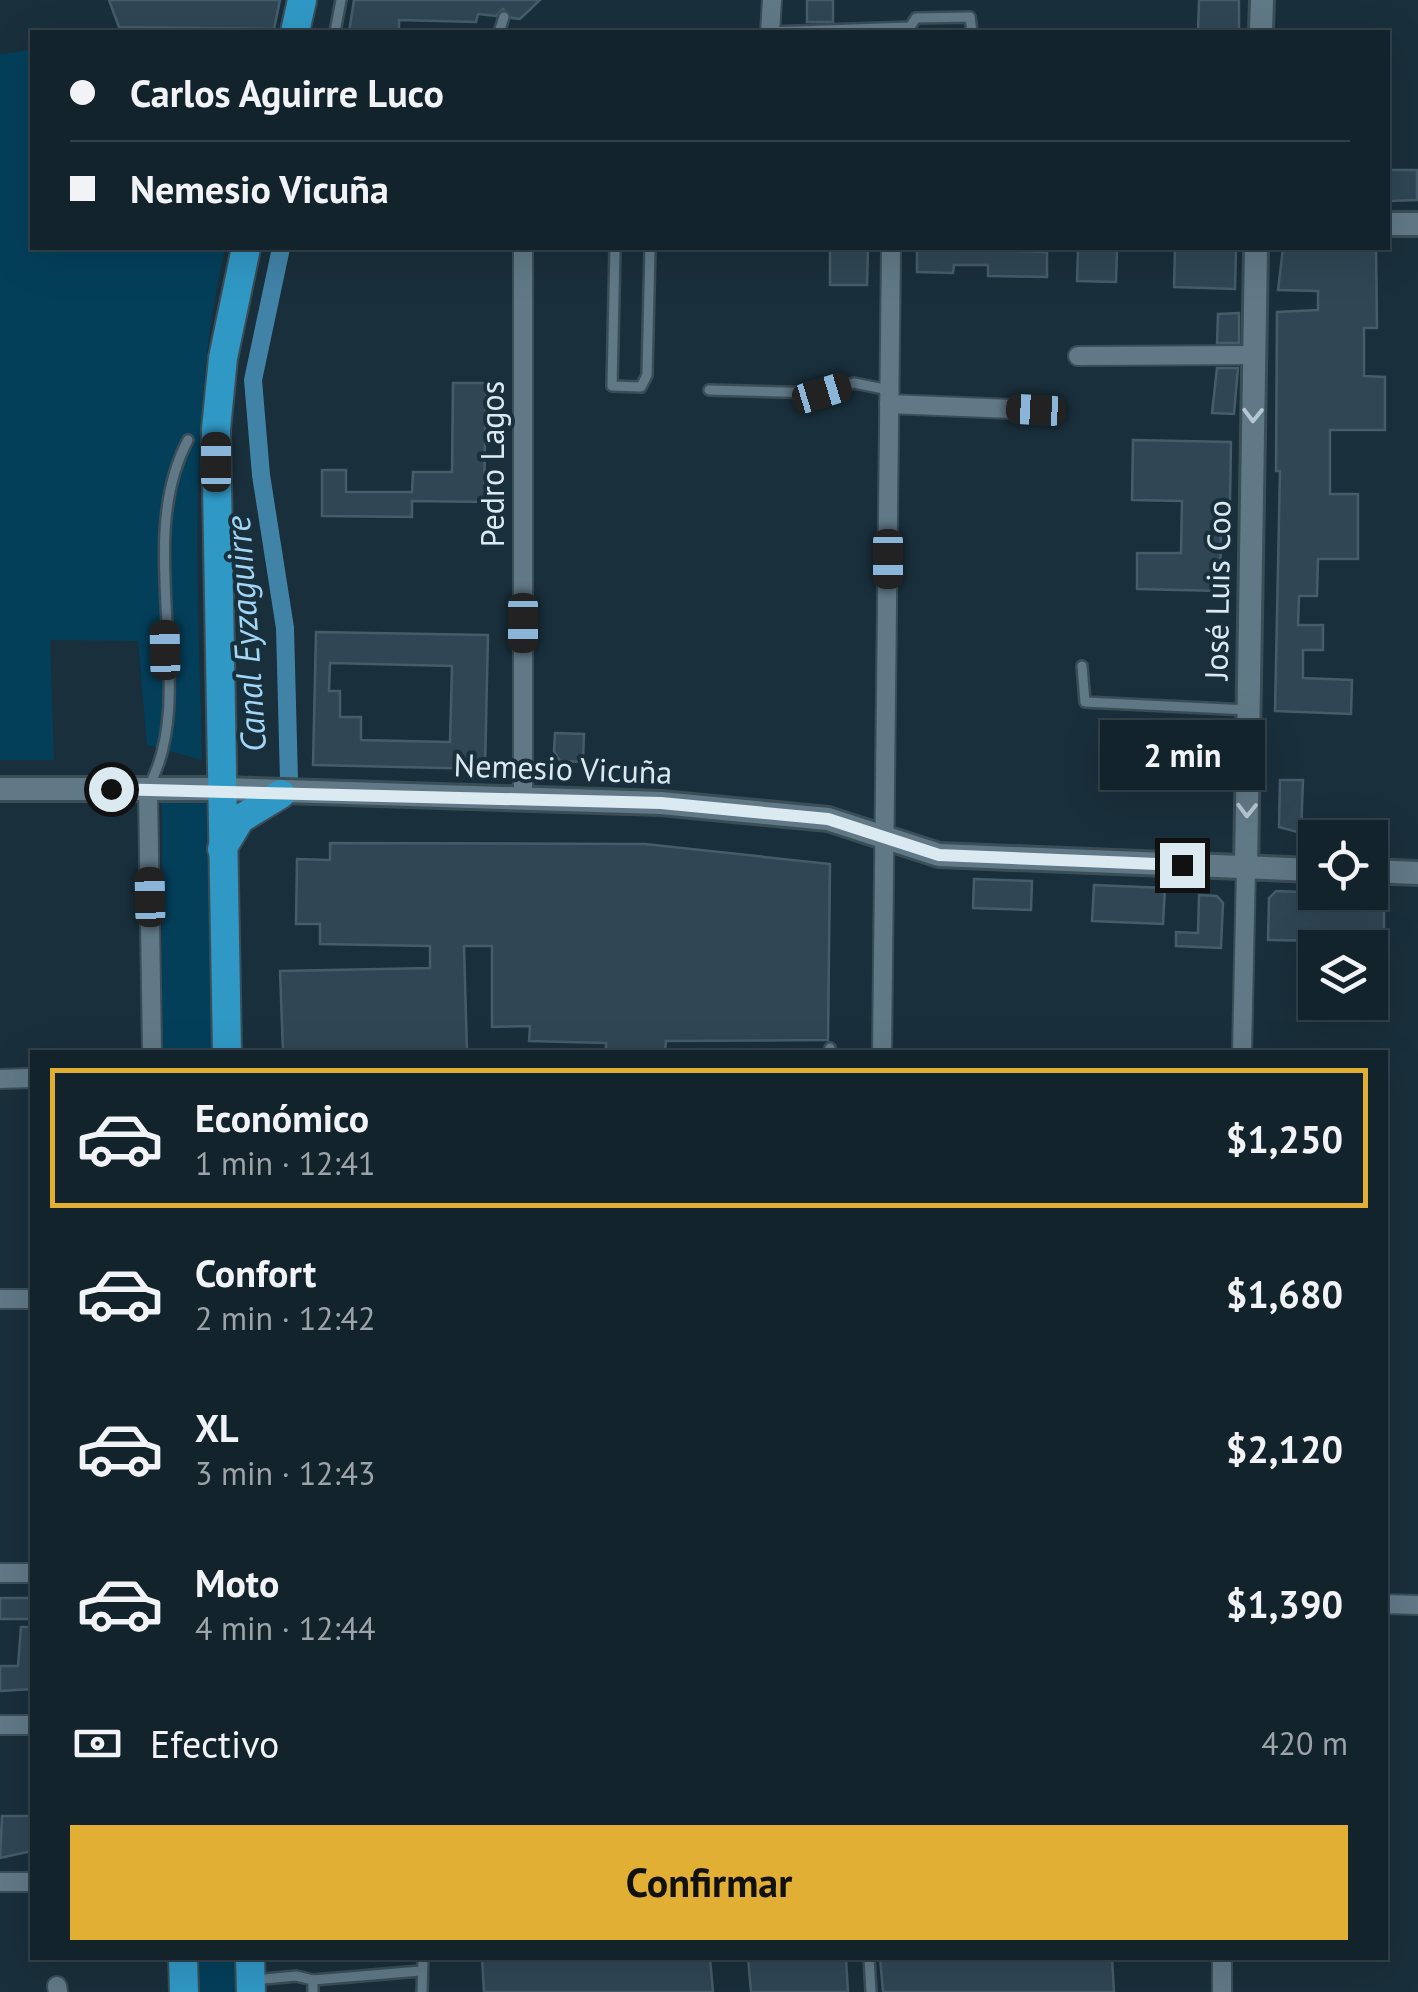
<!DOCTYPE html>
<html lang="es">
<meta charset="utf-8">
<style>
:root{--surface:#13232c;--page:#202f38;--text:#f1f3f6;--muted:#9da4a9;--line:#324048;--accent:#e1af34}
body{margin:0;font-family:"PT Sans",sans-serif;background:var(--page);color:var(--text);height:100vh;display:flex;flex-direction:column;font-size:38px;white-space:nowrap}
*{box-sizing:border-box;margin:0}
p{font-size:32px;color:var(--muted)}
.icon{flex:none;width:55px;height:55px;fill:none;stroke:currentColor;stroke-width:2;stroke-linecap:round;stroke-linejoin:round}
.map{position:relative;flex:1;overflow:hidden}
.side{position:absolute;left:30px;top:1050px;width:1358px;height:910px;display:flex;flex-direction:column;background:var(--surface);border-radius:0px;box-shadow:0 10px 40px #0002,0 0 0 2px var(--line)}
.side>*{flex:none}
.guide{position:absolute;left:30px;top:30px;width:1360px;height:220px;border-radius:0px;box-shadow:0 10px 40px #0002,0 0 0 2px var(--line);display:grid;align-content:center;height:220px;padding:0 40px;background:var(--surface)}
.controls{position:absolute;left:1298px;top:820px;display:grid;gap:20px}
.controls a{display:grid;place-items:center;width:90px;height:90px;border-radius:0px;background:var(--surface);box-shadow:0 10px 40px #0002,0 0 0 2px var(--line);font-size:50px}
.end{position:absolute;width:45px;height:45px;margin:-22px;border:12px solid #dbe9f1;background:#111;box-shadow:0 0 0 5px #111}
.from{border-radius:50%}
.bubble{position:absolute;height:70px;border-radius:0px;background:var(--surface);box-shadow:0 10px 40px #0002,0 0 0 2px var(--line);font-size:32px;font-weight:800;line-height:70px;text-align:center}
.car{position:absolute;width:30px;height:60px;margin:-30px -15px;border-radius:12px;box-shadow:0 0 8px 2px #0007;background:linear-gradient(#222 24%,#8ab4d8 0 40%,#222 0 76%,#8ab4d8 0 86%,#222 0)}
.guide b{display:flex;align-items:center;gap:35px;height:95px;font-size:38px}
.guide b+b{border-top:2px solid var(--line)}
.guide i{width:25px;height:25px;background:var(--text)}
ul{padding:18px 0 0;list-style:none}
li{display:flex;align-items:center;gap:30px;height:140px;margin:0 20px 15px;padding:0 20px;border:5px solid transparent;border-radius:0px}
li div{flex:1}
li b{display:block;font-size:38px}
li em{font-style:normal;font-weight:800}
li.selected{border-color:var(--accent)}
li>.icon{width:90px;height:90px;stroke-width:1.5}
.pay{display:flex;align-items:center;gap:25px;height:110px;padding:0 40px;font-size:38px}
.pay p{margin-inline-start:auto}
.button{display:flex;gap:20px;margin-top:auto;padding:20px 40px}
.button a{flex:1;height:115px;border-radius:0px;background:var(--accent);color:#111;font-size:40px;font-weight:800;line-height:115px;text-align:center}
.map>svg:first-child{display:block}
.green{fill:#043f5a}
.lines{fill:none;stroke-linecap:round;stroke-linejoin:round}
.canal{stroke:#4183a7;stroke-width:18}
.building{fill:#304654;stroke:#455c6a;stroke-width:2.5;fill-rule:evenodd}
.lane-casing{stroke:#3a4e58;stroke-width:14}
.street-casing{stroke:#3a4e58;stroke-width:22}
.secondary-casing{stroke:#3a4e58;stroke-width:28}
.primary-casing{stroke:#3a4e58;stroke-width:32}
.lane{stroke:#617987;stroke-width:9}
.street{stroke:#617987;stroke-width:18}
.secondary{stroke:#617987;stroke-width:22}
.primary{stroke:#3098c5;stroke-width:28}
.oneway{stroke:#b6c7d1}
.route{stroke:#dbe9f1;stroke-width:12}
.labels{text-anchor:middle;stroke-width:8;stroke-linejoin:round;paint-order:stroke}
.street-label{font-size:32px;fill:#dbe9f1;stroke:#192f3b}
.water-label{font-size:35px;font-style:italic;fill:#a2d6f6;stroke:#192f3b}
</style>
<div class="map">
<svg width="1418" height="1992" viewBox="0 0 1418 1992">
<rect width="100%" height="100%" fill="#192f3b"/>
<g class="green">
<path d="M 119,27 L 274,29 L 101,32 Z"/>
<path d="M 32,50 L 32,248 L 225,248 C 187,415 198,589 202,760 L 147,745 L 138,641 L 50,640 L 54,760 L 0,760 L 0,54 Z"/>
<path d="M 214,799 L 216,1052 L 162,1052 L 162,800 Z"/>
<path d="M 197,1958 L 235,1958 L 236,1992 L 199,1992 Z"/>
</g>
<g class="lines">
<path class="canal" d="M 281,248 L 253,380 L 261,475 L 285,628 L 289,780"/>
</g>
<g class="building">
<path d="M 109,0 L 280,0 L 274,29 L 119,27 Z"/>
<path d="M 354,0 L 540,0 L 520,19 L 512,18 L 503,9 L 496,16 L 478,14 L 476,22 L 399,20 L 399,32 L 349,32 Z"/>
<rect x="807" y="0" width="26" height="22"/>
<path d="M 1199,0 L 1239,0 L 1239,32 L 1198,32 Z"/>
<path d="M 1388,170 L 1417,170 L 1417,200 L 1388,201 Z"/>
<path d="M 830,248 L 868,249 L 867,285 L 830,285 Z"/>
<path d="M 917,248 L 1047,252 L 1047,277 L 988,276 L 988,265 L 954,265 L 953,273 L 917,272 Z"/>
<path d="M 1175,248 L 1236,250 L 1235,289 L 1174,287 Z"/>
<path d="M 1283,248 L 1376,248 L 1377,328 L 1364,328 L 1364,376 L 1385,377 L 1385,430 L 1330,430 L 1330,494 L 1358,494 L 1358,559 L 1318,559 L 1317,596 L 1299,596 L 1298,625 L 1323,625 L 1323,650 L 1303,650 L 1303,678 L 1352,680 L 1351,714 L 1275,711 L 1280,471 L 1276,471 L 1277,312 L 1318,310 L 1318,291 L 1278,290 Z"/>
<path d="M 1078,250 L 1117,251 L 1116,282 L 1077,281 Z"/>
<path d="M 1239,313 L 1239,343 L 1217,343 L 1218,314 Z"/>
<path d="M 1217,368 L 1238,368 L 1234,414 L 1212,413 Z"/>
<path d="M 453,383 L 486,383 L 484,502 L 412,501 L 412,517 L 322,516 L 322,470 L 346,470 L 346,492 L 412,492 L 413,472 L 452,472 Z"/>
<path d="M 1133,440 L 1231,442 L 1230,502 L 1225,502 L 1225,529 L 1221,529 L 1220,591 L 1137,589 L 1137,553 L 1181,553 L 1182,501 L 1132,500 Z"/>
<path d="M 316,632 L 488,635 L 485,769 L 313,765 ZM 330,663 L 452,666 L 450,742 L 361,740 L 361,717 L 340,717 L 340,691 L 329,691 Z"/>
<path d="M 555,733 L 584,734 L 583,762 L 560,761 L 554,751 Z"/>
<path d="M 1280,780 L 1303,780 L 1301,833 L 1279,827 Z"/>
<path d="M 330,843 L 645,844 L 830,864 L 828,1040 L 666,1041 L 665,1052 L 606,1052 L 606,1043 L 529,1041 L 530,1026 L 492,1027 L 492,946 L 464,946 L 467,1052 L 283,1052 L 280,971 L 430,968 L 430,946 L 320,944 L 320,924 L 296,924 L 297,859 L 330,860 Z"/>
<path d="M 974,879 L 1032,881 L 1031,910 L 973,908 Z"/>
<path d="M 1094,885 L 1165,888 L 1163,924 L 1092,921 Z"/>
<path d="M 1276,891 L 1384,895 L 1384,942 L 1268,940 L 1269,898 Z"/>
<path d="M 1199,895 L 1217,896 L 1223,903 L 1221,948 L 1176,946 L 1176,932 L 1198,933 Z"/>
<rect x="0" y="1598" width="32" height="21"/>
<path d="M 21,1627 L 32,1627 L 32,1689 L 0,1691 L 0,1666 L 18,1666 Z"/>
<path d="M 2,1816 L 32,1816 L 32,1851 L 0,1858 Z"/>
<path d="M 482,1958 L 710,1958 L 713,1992 L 484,1992 Z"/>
<path d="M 748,1958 L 846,1958 L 848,1992 L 751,1992 Z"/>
<path d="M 880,1958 L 1112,1958 L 1114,1992 L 883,1992 Z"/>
</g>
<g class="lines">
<defs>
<g id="lane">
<path d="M 335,32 L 341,0"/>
<path d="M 499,32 L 504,17"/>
<path d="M 770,32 L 910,27 L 916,18 L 970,17 L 972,32"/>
<path d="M 615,248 L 612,386 L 641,387 L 647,375 L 650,248"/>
<path d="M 709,390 L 822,393 L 854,383 L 889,390"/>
<path d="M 1082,666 L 1085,702 L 1248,710"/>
<path d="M 149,786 C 200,692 132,544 188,440"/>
<path d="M 829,1052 L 830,1048"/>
<path d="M 869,1958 L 871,1992"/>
<path d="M 253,1980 L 296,1976 L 313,1980 L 313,1992"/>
<path d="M 313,1980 L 420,1971"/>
<path d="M 422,1992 L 423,1958"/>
</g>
<g id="street">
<path d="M 770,32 L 772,0"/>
<path d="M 1078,356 L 1254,355"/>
<path d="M 889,404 L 1036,410"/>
<path d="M 148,789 L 152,1052"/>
<path d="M 523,800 L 523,248"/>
<path d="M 882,1052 L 891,248"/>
<path d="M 1242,1052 L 1246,867"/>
<path d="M 0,1079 L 32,1078"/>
<path d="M 0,1299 L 32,1299"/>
<path d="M 0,1573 L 32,1573"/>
<path d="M 1385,1604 L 1418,1605"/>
<path d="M 0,1725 L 32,1725"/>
<path d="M 0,1882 L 32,1882"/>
<path d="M 57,1986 L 58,1992"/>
<path d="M 1222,1992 L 1222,1958"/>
</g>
<g id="secondary">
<path d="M 1261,32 L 1262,0"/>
<path d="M 1388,224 L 1418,224"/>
<path d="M 0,789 L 222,789 L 661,803 L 828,819 L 939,855 L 1315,870"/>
<path d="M 1246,867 L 1256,248"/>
<path d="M 1370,871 L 1418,873"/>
</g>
<g id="primary">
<path d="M 295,32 L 302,0"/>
<path d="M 222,849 L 240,819 L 281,794"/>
<path d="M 227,1052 L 216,429 L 223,358 L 246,248"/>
<path d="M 183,1958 L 184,1992"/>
<path d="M 250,1958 L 251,1992"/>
</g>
</defs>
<use href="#lane" class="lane-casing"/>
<use href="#street" class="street-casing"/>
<use href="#secondary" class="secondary-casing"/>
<use href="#primary" class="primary-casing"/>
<use href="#lane" class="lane"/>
<use href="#street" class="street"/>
<use href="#secondary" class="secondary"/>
<use href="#primary" class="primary"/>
</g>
<defs><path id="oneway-chevron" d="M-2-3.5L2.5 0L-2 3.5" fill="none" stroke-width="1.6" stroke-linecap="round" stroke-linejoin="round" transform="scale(2.5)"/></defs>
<g class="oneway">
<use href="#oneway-chevron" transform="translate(1253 415) rotate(91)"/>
<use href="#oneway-chevron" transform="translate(1247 810) rotate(91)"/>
</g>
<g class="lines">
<path class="route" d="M 111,789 L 661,803 L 828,819 L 939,855 L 1182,865"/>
</g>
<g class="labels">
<g class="street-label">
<text transform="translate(493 464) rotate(-90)" y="11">Pedro Lagos</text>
<text transform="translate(1218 590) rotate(-89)" y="11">José Luis Coo</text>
<text transform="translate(563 769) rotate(2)" y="11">Nemesio Vicuña</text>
</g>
<g class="water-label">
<text transform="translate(246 634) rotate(-94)" y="12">Canal Eyzaguirre</text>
</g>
</g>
</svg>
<div class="controls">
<a><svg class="icon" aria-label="locate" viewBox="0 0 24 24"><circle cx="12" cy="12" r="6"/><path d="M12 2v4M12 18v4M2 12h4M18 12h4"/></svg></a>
<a><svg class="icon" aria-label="layers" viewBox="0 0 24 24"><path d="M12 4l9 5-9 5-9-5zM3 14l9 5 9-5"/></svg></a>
</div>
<i class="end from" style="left:111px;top:789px"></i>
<i class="end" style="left:1182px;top:865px"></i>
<div class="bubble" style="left:1100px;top:720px;width:165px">2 min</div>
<i class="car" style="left:822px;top:393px;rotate:73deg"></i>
<i class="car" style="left:1036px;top:410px;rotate:273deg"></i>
<i class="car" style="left:216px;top:462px;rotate:0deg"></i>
<i class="car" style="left:888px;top:559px;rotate:180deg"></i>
<i class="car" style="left:523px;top:623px;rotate:180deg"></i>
<i class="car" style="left:165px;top:650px;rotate:359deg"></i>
<i class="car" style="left:150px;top:897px;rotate:359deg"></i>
<div class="guide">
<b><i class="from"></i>Carlos Aguirre Luco</b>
<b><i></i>Nemesio Vicuña</b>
</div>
<section class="side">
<ul>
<li class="selected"><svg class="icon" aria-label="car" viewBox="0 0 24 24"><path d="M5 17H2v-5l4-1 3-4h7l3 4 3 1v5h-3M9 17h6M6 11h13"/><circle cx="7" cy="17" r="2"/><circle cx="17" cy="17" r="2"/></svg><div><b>Económico</b><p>1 min · 12:41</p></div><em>$1,250</em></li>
<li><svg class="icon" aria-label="car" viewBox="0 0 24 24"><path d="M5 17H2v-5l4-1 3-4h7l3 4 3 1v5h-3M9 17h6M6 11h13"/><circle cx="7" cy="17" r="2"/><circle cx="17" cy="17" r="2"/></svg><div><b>Confort</b><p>2 min · 12:42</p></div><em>$1,680</em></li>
<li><svg class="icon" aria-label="car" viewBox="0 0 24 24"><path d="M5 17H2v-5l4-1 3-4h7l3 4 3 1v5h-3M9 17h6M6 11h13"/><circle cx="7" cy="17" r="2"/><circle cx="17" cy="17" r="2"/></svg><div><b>XL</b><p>3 min · 12:43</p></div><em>$2,120</em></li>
<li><svg class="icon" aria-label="car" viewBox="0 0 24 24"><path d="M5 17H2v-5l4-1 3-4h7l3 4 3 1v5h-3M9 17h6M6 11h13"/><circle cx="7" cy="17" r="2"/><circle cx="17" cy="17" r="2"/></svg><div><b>Moto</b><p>4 min · 12:44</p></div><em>$1,390</em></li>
</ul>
<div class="pay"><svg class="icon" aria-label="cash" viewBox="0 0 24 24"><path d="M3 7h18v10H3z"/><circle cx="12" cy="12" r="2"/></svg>Efectivo<p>420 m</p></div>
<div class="button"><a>Confirmar</a></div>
</section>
</div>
